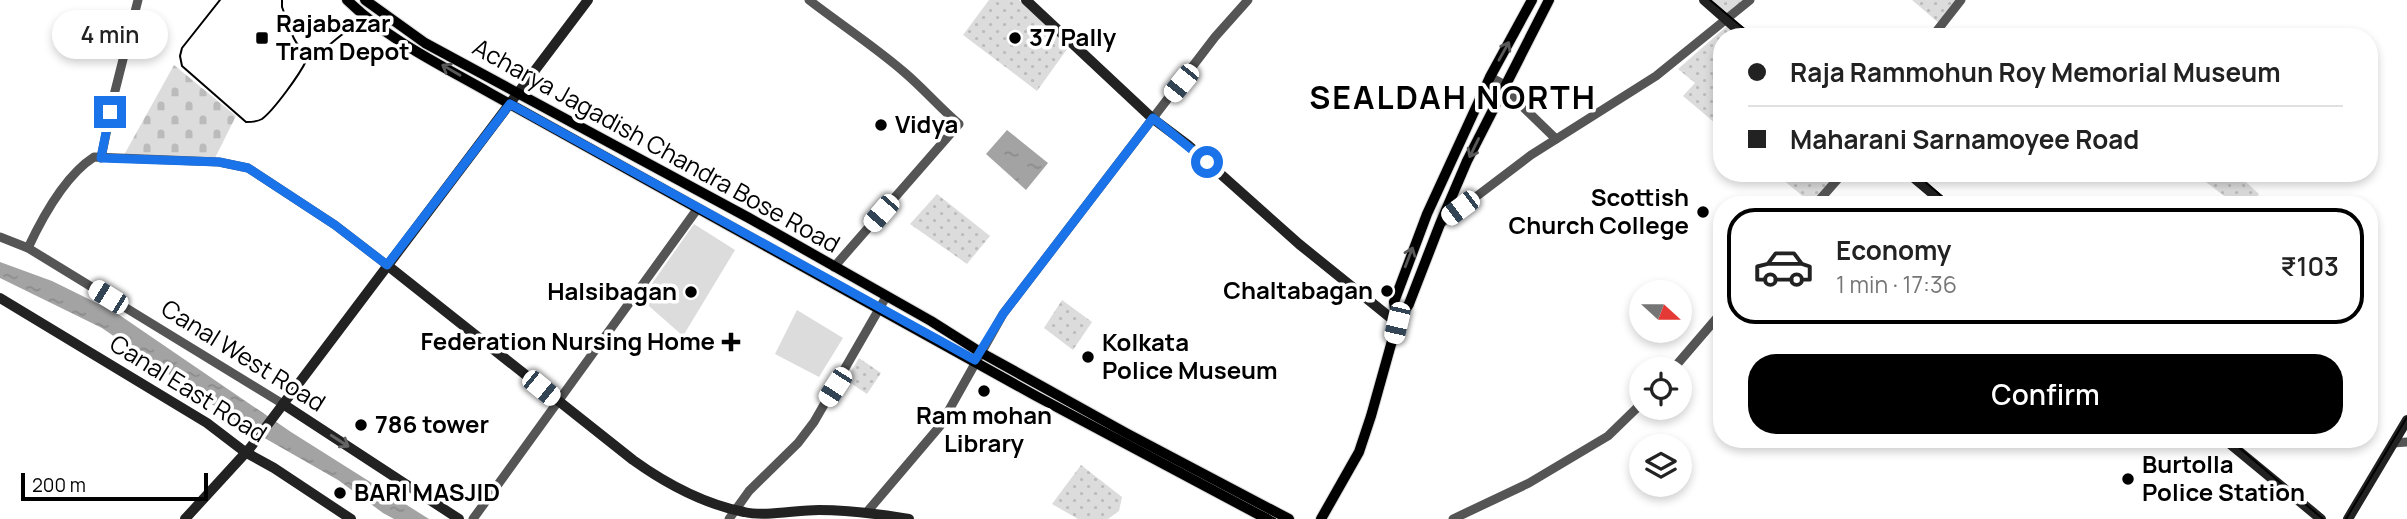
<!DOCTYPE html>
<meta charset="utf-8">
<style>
:root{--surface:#fff;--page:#f6f6f6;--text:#222;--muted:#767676;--line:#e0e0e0;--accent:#000}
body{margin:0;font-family:Manrope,sans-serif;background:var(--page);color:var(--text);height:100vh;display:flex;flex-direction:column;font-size:26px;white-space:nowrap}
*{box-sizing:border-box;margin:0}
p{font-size:23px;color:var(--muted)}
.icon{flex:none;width:38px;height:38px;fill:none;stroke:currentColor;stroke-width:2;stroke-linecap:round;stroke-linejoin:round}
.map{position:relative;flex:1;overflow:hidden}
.drawer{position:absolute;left:1713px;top:196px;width:665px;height:252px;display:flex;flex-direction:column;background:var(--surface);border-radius:28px;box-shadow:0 4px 10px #0003}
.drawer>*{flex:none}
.guide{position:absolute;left:1713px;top:28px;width:665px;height:154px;border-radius:28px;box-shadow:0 4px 10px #0003;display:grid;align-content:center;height:154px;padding:0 35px;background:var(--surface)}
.needle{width:46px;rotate:111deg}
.controls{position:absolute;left:1629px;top:280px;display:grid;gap:14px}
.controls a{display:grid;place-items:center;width:63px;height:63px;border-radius:50%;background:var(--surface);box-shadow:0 4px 10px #0003;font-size:35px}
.scale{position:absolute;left:21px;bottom:18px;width:187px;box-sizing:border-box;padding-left:7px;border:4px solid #000;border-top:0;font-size:19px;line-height:24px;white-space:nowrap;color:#000;-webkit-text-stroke:5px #fff;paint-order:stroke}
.end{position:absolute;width:32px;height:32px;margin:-16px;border:9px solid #1a73e8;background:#fff;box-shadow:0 0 0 4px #fff}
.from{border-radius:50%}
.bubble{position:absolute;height:49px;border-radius:24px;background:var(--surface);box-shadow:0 4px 10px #0003;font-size:23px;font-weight:600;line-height:49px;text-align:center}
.car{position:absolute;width:21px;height:42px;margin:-21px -10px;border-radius:9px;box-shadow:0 0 5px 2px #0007;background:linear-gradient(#fff 24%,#345 0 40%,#fff 0 76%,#345 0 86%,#fff 0)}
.guide b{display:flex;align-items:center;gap:24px;height:66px;font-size:26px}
.guide b+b{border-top:2px solid var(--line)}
.guide i{width:18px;height:18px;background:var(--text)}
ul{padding:12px 0 0;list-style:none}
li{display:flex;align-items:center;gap:21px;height:116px;margin:0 14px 10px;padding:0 21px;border:4px solid var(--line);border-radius:28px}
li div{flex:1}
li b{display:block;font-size:26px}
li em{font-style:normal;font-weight:600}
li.current{border-color:var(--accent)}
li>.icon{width:63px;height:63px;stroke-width:1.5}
.button{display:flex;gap:14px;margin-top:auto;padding:14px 35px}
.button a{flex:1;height:80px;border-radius:28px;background:var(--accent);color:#fff;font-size:28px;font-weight:600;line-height:80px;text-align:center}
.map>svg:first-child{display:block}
.cemetery{fill:url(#cemetery-stones)}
.park{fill:url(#park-dots)}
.pitch{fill:#dcdcdc}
.water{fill:url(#water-ripples)}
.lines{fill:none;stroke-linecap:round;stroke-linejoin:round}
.primary-casing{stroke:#dbdbdb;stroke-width:12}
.tertiary{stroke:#555;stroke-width:9}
.secondary{stroke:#222;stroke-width:10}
.primary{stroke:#000;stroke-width:10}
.tram{stroke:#000;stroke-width:2}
.oneway{stroke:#595959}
.oneway2{stroke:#646464}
.route{stroke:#1a73e8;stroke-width:9}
.poi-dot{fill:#000;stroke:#fff;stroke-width:2.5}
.labels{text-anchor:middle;stroke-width:7;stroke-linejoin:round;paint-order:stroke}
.poi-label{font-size:24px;font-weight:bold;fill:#000;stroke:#fff;text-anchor:start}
.street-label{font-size:24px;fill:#000;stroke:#fff}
.district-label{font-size:32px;font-weight:bold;letter-spacing:2px;fill:#000;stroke:#fff}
</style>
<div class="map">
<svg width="2407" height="519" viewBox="0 0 2407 519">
<defs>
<pattern id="cemetery-stones" width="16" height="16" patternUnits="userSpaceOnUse" patternTransform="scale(1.75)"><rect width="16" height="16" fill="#dcdcdc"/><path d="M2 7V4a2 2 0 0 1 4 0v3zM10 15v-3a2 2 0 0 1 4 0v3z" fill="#bbb"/></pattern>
<pattern id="park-dots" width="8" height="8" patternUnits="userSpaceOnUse" patternTransform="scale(1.75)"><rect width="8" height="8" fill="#dcdcdc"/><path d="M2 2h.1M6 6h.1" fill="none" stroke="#bbb" stroke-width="1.8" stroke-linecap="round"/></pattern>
<pattern id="water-ripples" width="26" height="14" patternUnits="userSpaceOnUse" patternTransform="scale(1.75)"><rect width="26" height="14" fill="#a3a3a3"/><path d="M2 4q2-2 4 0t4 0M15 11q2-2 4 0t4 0" fill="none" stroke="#8b8b8b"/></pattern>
</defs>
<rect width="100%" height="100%" fill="#fff"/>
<path class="cemetery" d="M 174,65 L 236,116 L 215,158 L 124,155 Z"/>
<g class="park">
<path d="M 989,0 L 1019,0 L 1070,45 L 1037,91 L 963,35 Z"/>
<path d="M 1703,0 L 1748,0 L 1726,19 Z"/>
<path d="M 1912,0 L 1958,0 L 1940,24 Z"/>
<path d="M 1727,26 L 1739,37 L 1722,37 L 1722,129 L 1683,96 L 1695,83 L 1678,69 Z"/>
<path d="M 1775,173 L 1839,173 L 1812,204 Z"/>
<path d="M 2200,173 L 2236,173 L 2259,194 L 2252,205 L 2236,205 L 2198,176 Z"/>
<path d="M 937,194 L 990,236 L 967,264 L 910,224 Z"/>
<path d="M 1062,300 L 1092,322 L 1073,350 L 1044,328 Z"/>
<path d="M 859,358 L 881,373 L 867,394 L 846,380 Z"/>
<path d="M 1081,465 L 1122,497 L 1119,511 L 1108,519 L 1078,519 L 1052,504 Z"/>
</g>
<g class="pitch">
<path d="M 694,224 L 735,250 L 683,336 L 641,299 Z"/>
<path d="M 797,310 L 843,338 L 819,377 L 775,354 Z"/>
</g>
<g class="water">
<path d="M 1722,64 L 1722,107 C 1716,94 1710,82 1714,67 Z"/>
<path d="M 1007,130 L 1048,163 L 1026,190 L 986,154 Z"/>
<path d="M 0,262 L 52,281 L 115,312 L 291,432 L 429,519 L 394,519 L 383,513 L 338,480 L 242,425 L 102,328 L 0,278 Z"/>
</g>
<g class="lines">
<defs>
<g id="primary">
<path d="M 347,0 C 388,40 441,65 490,93 L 1036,396 L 1267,519"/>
<path d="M 365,0 L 425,43 L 749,218 L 931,321 L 980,352 L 1126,433 L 1289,519"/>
<path d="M 1397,323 L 1394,302 L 1427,214 L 1490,77 L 1532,0"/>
<path d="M 1321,519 L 1359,452 L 1371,416 L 1397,323 L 1409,304 L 1440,224 L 1467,161 L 1549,0"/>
</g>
</defs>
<use href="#primary" class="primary-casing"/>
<g class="tertiary">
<path d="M 809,0 C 840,24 874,46 904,72 C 923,88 940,108 959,124 L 834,267"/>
<path d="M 1932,37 L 1961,0"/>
<path d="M 1490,77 L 1505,85 L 1522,106 L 1556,139"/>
<path d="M 101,158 L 114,95 L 138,0"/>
<path d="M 1815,205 L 1843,173"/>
<path d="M 1440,224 L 1531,155 L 1656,76 L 1750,0"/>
<path d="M 0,237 L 28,248 L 283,404"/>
<path d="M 28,248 C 42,218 66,175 94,157 L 219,162 L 248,168 L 335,225 L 387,265"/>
<path d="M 1673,369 L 1722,312"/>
<path d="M 2393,443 L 2407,442"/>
<path d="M 867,512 L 940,426 L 1003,314 L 1215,37 L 1248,0"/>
<path d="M 473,519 L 698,208"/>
<path d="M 729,519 L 749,491 L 798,443 L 814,422 L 886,297"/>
<path d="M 1453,519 L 1529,483 L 1608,436 L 1642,403"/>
</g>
<g class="secondary">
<path d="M 1026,0 L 1152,118 L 1188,145 L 1299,244 L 1397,323"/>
<path d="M 1704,0 L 1746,37"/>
<path d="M 1908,173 L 1946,205"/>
<path d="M 387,265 L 633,460 C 665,483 704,504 744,512 C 765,517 796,510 819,510 C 850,510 879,514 909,519"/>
<path d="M 0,298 L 207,423 L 245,452 L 274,468 L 351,519"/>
<path d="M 283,404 L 459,519"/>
<path d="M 2224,439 L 2321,519"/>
<path d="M 185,519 L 250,448 L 588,0"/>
<path d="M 2348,519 L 2407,420"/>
</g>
<use href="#primary" class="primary"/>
<g class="tram">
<path d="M 220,0 L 182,48 L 180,56 L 182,66 L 246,122 C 252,122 257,122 262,119 C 274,110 300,74 306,61 L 299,48"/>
<path d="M 282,0 L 282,7 C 289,25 294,55 317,55 C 335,42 350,21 374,24"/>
<path d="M 350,0 L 375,22 L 467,78 L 1226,497 L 1232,497 L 1275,519"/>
<path d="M 1710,0 L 1754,37"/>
<path d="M 1915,173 L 1952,205"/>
<path d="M 2229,439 L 2323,519"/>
<path d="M 2346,519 L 2407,417"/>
</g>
</g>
<defs><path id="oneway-shaft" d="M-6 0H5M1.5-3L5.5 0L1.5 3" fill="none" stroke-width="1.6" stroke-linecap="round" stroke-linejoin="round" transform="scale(1.75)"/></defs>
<g class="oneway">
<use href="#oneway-shaft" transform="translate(1504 51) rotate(-61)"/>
<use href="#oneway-shaft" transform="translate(451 70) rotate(-150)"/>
<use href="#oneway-shaft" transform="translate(1474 148) rotate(116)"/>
<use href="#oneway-shaft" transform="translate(1409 257) rotate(-69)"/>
</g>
<use class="oneway2" href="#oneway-shaft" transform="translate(340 441) rotate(33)"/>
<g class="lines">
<path class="route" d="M 110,112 L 101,158 L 219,162 L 248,168 L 335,225 L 387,265 L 510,104 L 975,360 L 1003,314 L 1153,118 L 1207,162"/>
</g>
<g class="poi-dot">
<rect x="255" y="31" width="14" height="14" rx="3.5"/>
<circle cx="1015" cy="38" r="7"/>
<circle cx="881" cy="125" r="7"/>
<circle cx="1703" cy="212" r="7"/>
<circle cx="1387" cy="291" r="7"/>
<circle cx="691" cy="292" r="7"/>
<path d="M727.5 331.5h7v7h7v7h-7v7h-7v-7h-7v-7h7z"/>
<circle cx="1088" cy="357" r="7"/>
<circle cx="984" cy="391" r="7"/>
<circle cx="361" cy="425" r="7"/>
<circle cx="2128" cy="479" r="7"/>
<circle cx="340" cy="493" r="7"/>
</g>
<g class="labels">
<g class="poi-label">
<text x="276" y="32">Rajabazar<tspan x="276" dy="28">Tram Depot</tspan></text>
<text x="1029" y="46">37 Pally</text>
<text x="895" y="133">Vidya</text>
<text x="1689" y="206" text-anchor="end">Scottish<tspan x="1689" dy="28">Church College</tspan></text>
<text x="1373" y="299" text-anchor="end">Chaltabagan</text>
<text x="677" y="300" text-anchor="end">Halsibagan</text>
<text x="715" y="350" text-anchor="end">Federation Nursing Home</text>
<text x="1102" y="351">Kolkata<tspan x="1102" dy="28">Police Museum</tspan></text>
<text x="984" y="424" text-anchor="middle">Ram mohan<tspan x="984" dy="28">Library</tspan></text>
<text x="375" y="433">786 tower</text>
<text x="2142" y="473">Burtolla<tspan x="2142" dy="28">Police Station</tspan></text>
<text x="354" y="501">BARI MASJID</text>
</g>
<g class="street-label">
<text transform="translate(656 146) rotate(29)" y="8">Acharya Jagadish Chandra Bose Road</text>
<text transform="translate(243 356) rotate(32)" y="8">Canal West Road</text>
<text transform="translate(188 389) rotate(32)" y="8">Canal East Road</text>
</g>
<g class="district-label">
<text x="1453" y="109">SEALDAH NORTH</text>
</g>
</g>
</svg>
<div class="controls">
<a><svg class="needle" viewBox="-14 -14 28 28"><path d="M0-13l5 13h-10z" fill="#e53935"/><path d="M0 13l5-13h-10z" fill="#767676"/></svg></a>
<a><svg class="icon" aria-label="locate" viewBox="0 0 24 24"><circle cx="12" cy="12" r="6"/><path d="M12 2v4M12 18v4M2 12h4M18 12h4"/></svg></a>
<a><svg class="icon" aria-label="layers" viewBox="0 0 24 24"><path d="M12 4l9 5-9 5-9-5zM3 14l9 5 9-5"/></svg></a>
</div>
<div class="scale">200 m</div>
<i class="end from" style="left:1207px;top:162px"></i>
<i class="end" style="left:110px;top:112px"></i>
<div class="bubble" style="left:52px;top:10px;width:116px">4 min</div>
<i class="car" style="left:1181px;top:83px;rotate:219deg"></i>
<i class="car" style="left:1460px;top:208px;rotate:233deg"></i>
<i class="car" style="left:881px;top:213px;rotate:221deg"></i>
<i class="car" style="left:108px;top:297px;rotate:302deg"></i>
<i class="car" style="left:1397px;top:323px;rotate:193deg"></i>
<i class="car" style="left:835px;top:387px;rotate:213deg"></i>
<i class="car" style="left:541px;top:388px;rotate:129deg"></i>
<div class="guide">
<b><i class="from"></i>Raja Rammohun Roy Memorial Museum</b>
<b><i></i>Maharani Sarnamoyee Road</b>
</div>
<section class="drawer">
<ul>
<li class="current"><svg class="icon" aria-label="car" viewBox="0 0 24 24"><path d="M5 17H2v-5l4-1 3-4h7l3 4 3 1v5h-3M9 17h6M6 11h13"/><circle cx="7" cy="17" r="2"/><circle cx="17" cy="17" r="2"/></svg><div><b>Economy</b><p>1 min · 17:36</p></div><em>₹103</em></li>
</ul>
<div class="button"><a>Confirm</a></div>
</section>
</div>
